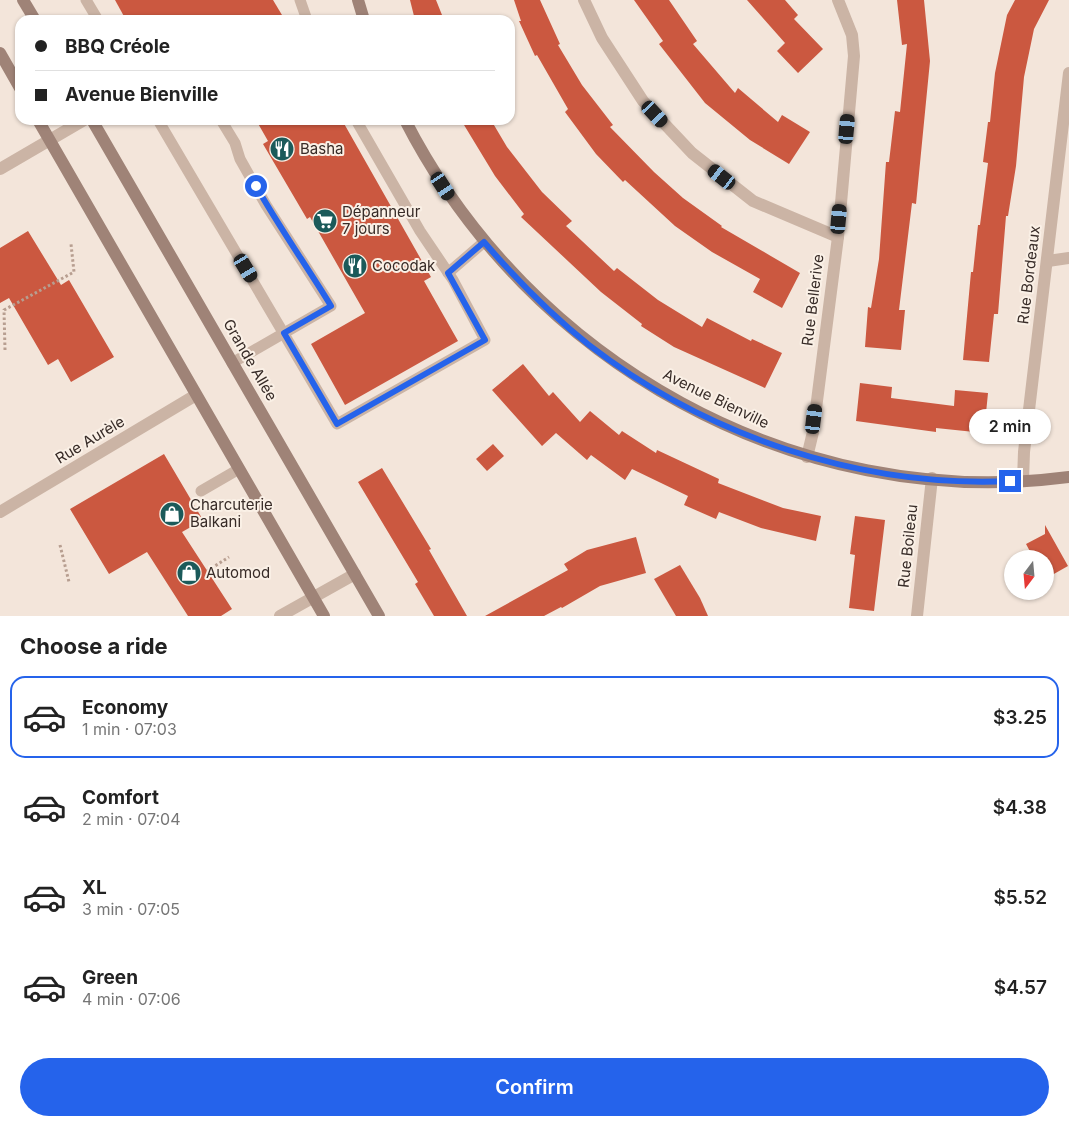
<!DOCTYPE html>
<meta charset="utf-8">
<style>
:root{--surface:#fff;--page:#f6f6f6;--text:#222;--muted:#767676;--line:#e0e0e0;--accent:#2563eb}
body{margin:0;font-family:Inter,sans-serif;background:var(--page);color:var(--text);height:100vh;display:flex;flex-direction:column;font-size:19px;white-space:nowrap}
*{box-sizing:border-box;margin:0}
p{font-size:16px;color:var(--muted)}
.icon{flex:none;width:28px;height:28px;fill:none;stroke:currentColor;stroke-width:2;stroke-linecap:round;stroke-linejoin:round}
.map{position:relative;height:616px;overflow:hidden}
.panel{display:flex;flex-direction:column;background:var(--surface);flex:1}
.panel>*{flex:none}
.banner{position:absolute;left:15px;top:15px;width:500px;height:110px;border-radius:15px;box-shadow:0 1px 4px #0004;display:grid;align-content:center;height:110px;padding:0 20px;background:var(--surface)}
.needle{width:32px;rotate:196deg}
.controls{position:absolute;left:1004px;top:550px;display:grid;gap:10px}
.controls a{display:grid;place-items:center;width:50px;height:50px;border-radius:50%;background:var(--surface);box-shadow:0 1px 4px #0004;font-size:25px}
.end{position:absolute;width:22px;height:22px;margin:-11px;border:6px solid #2563eb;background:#fff;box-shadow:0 0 0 2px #fff}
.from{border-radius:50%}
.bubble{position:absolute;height:35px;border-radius:18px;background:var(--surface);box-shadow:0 1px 4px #0004;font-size:16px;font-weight:600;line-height:35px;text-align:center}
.car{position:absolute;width:15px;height:30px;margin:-15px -8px;border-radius:6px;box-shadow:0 0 4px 1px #0007;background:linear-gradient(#222 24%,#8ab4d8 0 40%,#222 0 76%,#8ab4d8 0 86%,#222 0)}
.banner b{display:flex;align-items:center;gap:18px;height:48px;font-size:19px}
.banner b+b{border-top:1px solid var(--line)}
.banner i{width:12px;height:12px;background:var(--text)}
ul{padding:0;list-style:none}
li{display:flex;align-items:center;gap:15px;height:82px;margin:0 10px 8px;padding:0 10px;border:2px solid transparent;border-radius:15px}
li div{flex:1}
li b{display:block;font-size:19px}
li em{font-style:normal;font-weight:600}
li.selected{border-color:var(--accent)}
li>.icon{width:45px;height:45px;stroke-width:1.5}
h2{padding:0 20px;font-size:22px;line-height:60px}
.primary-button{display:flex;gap:10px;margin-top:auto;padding:10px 20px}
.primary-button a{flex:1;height:58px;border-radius:30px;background:var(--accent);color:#fff;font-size:20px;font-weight:600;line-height:58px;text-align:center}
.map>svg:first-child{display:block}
.building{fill:#cb5840}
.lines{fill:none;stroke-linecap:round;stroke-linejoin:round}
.path{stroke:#b79e90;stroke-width:3;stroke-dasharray:2.5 2.5;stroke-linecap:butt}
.lane{stroke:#cbb4a5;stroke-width:11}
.street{stroke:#cbb4a5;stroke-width:12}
.secondary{stroke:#9f8377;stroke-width:12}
.route{stroke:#2563eb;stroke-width:6}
.labels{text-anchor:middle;stroke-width:4;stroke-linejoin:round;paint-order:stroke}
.poi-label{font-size:15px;fill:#372b27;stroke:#faf0e6;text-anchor:start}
.street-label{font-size:15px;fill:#372b27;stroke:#faf0e6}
</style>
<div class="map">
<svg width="1069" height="616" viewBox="0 0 1069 616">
<rect width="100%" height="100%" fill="#f3e5da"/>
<g class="building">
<path d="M 115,0 L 273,0 L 285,20 L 126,20 Z"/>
<path d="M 410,0 L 436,0 L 444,20 L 415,20 Z"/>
<path d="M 514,0 L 540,0 L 560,44 L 558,45 L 582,85 L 613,125 L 610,127 L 654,172 L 683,198 L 722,226 L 721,227 L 800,273 L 782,308 L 753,292 L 760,279 L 712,252 L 675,226 L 625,180 L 623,182 L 596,154 L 565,112 L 568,109 L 537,55 L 535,56 L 519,21 L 521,21 Z"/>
<path d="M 634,0 L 669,0 L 697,41 L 693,44 L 735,93 L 738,88 L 778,122 L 782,115 L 810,132 L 789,164 L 750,140 L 705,103 L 659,44 L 663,41 Z"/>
<path d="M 747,0 L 785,0 L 798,15 L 794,19 L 823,49 L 798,73 L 777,51 L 785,43 Z"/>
<path d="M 897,0 L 924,0 L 930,61 L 916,204 L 912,203 L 899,310 L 905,310 L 901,350 L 865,347 L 868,307 L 871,308 L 879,259 L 886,162 L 889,162 L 895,111 L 900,112 L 907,44 L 902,45 Z"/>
<path d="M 1015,0 L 1049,0 L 1034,29 L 1024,77 L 1016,166 L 1008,216 L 1006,216 L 998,314 L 994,314 L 989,362 L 963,360 L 971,272 L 973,272 L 978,225 L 980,225 L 988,163 L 983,162 L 988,122 L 990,122 L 995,73 L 1007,15 Z"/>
<path d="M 256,120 L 342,120 L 431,277 L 424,281 L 458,341 L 345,405 L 311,344 L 365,313 L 310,217 L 307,219 L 263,144 L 268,141 Z"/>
<path d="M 461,120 L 491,120 L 507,147 L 542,192 L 572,221 L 566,226 L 614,271 L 617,268 L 658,300 L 702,327 L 707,318 L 751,341 L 752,339 L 782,353 L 765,388 L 674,347 L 641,326 L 642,324 L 601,292 L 521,217 L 524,214 L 495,176 Z"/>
<path d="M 28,231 L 61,285 L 69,280 L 114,357 L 71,382 L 58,359 L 48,365 L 9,298 L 0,303 L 0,248 Z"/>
<path d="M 523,364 L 549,396 L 553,392 L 580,422 L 590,411 L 619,435 L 622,431 L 656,453 L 657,450 L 719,479 L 718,483 L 783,508 L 821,516 L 816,541 L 761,528 L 719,512 L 716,519 L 684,505 L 688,496 L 632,469 L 625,480 L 591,455 L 587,460 L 556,433 L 542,446 L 492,390 Z"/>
<path d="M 860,383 L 892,387 L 891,398 L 954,406 L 955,390 L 988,393 L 984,433 L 936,428 L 936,432 L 856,421 Z"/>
<path d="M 493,444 L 504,456 L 487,471 L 476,459 Z"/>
<path d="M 164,454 L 203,520 L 182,532 L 232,609 L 221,616 L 188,616 L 147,552 L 109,574 L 70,509 Z"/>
<path d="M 382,468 L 431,549 L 429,550 L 467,616 L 434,616 L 415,584 L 418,582 L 358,482 Z"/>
<path d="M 855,516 L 885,520 L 874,611 L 849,608 L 855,555 L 850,554 Z"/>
<path d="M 1045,525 L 1068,566 L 1045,579 L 1045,559 L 1034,559 L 1026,544 L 1045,534 Z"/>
<path d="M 636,537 L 646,573 L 600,586 L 562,608 L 561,607 L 544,616 L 485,616 L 568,570 L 564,564 L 587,550 Z"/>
<path d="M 680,565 L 700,598 L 708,616 L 676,616 L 654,579 Z"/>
</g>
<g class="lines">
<g class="path">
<path d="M 5,350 L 4,310 L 74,272 L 71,244"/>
<path d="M 60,545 L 69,582"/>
<path d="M 207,571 L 229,557"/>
</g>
<g class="lane">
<path d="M 86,0 L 98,20"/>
<path d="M 300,0 L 307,20"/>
<path d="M 158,120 L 337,424 L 485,340 L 453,280 L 420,231 L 356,120"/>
<path d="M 221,120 L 235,143 L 240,159 L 266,205 L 331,306 L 232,363"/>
<path d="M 448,273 L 484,242"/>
<path d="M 201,491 L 239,469"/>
</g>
<g class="street">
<path d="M 584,0 L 602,38 L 643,101 L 692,153 L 753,201 L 838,237"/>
<path d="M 0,169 L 84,120"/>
<path d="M 1048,261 L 1069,258"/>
<path d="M 807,457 L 813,432 L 838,237 L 854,56 L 852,35 L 838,0"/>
<path d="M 1023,480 L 1024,452 L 1069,73"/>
<path d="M 0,512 L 196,395"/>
<path d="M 280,616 L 355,574"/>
<path d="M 917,616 L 932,478"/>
</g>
<g class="secondary">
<path d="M 23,0 L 35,20"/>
<path d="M 358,0 L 364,20"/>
<path d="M 0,53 L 20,88"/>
<path d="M 38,120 L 324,616"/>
<path d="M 92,120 L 379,616"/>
<path d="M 405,120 C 529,362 796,513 1069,477"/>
</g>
</g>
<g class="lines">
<path class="route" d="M 256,186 C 279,227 306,265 331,306 L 284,333 L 337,424 L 485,340 L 448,273 L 484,242 C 516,279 550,314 589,345 C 707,436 860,488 1010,481"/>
</g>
<defs>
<symbol id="restaurant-disc" viewBox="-11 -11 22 22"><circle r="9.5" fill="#1b5a5a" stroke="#faf0e6"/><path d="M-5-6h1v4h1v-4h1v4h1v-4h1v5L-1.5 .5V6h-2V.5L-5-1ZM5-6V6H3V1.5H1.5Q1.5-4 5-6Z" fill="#fff"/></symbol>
<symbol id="supermarket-disc" viewBox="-11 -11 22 22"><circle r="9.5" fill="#1b5a5a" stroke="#faf0e6"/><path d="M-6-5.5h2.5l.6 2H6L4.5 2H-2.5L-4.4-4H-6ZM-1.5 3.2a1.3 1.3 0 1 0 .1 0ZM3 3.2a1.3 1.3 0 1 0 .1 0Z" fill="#fff"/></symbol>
<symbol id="shop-disc" viewBox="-11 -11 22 22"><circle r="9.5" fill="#1b5a5a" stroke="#faf0e6"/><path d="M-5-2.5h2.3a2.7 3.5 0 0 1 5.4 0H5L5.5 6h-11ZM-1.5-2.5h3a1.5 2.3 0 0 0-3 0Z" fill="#fff"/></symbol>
</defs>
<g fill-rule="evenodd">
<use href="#restaurant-disc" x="268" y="135" width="28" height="28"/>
<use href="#supermarket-disc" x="311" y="207" width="28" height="28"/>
<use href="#restaurant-disc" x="341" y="252" width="28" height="28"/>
<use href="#shop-disc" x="158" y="500" width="28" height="28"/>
<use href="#shop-disc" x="175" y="559" width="28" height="28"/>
</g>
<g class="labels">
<g class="poi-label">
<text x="300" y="154">Basha</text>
<text x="342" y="217">Dépanneur<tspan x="342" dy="17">7 jours</tspan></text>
<text x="372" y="271">Cocodak</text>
<text x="190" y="510">Charcuterie<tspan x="190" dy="17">Balkani</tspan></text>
<text x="206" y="578">Automod</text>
</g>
<g class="street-label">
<text transform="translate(1029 275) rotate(-83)" y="5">Rue Bordeaux</text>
<text transform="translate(813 300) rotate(-83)" y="5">Rue Bellerive</text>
<text transform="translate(250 360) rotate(60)" y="5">Grande Allée</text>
<text transform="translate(716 399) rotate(26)" y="5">Avenue Bienville</text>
<text transform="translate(90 440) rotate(-31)" y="5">Rue Aurèle</text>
<text transform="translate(908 546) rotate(-84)" y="5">Rue Boileau</text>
</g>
</g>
</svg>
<div class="controls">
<a><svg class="needle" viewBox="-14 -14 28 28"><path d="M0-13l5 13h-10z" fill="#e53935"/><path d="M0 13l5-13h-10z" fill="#767676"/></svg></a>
</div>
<i class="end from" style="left:256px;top:186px"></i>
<i class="end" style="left:1010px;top:481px"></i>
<div class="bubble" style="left:969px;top:409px;width:82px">2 min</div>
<i class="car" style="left:655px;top:114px;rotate:137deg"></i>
<i class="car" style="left:847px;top:129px;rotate:5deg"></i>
<i class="car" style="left:722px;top:177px;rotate:308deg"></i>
<i class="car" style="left:443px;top:186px;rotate:147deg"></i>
<i class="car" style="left:839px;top:219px;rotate:5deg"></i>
<i class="car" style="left:246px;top:268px;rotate:149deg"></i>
<i class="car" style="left:814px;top:419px;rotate:7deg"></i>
<div class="banner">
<b><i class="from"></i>BBQ Créole</b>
<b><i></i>Avenue Bienville</b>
</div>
</div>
<section class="panel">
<h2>Choose a ride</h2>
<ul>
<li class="selected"><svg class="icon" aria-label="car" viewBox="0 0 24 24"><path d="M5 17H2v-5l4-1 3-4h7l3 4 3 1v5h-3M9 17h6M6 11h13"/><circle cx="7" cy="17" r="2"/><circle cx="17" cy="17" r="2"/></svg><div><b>Economy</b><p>1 min · 07:03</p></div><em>$3.25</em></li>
<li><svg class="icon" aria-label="car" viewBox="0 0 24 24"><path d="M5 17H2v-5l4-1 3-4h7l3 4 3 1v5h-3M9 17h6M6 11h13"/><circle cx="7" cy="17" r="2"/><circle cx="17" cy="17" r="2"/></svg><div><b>Comfort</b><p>2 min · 07:04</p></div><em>$4.38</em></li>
<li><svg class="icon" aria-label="car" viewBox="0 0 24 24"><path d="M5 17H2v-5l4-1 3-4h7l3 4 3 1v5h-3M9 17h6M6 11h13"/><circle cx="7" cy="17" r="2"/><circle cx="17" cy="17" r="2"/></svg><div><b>XL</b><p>3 min · 07:05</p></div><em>$5.52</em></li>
<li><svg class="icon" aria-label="car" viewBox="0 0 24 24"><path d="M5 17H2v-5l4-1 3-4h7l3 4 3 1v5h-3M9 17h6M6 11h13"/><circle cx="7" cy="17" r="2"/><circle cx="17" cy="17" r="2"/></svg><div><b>Green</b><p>4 min · 07:06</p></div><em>$4.57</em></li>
</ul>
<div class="primary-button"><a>Confirm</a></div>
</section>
